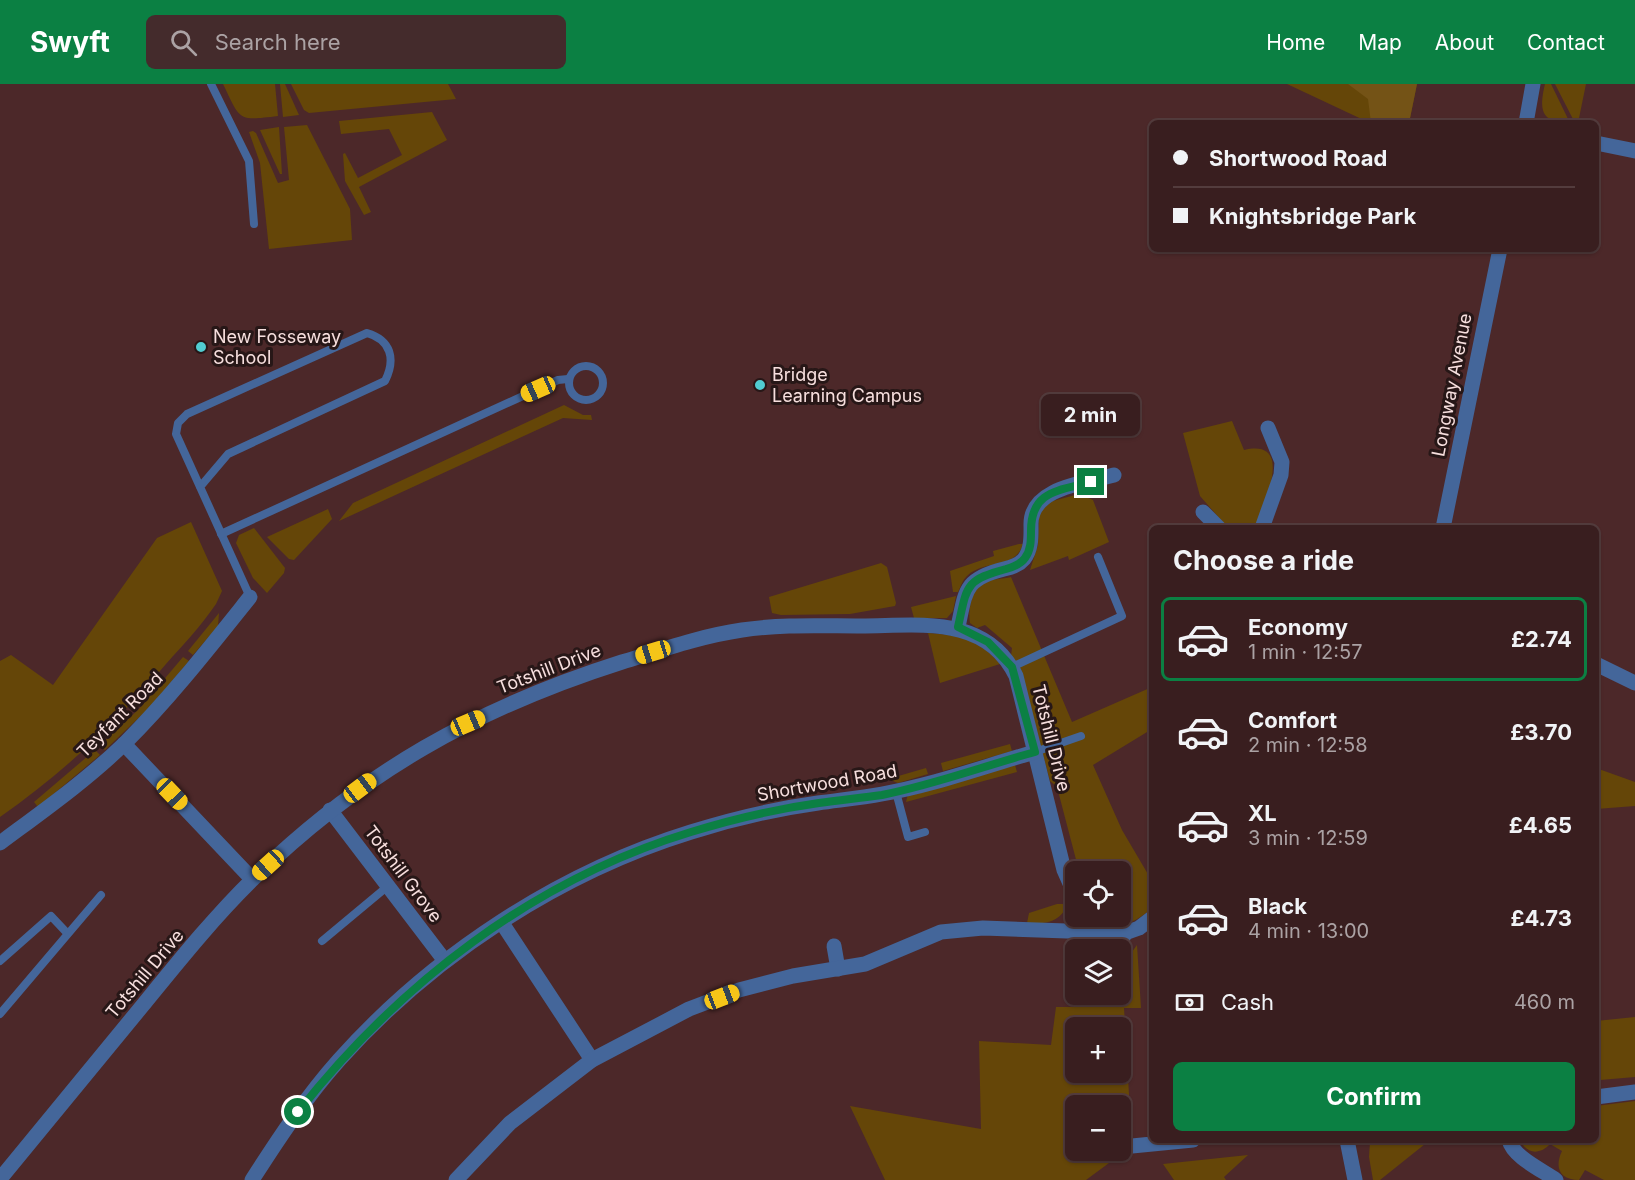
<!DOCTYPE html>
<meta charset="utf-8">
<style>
:root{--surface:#391e1f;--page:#442b2c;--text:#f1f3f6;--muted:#aba2a4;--line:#533c3d;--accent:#0b8043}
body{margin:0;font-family:Inter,sans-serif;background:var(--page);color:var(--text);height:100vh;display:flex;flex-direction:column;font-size:22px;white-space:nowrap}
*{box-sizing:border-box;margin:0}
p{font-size:20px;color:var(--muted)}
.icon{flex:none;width:33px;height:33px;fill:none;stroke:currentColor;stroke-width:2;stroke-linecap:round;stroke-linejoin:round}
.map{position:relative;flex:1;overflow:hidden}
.sheet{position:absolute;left:1149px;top:441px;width:450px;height:618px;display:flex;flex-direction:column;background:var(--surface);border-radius:9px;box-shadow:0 2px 4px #0004,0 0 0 2px var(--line)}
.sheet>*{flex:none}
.guide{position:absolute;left:1149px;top:36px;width:450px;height:132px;border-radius:9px;box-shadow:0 2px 4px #0004,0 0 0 2px var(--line);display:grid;align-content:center;height:132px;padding:0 24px;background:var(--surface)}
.tools{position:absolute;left:1065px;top:777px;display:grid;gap:12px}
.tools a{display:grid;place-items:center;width:66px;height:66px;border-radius:9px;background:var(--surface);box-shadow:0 2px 4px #0004,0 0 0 2px var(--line);font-size:30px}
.end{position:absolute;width:27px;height:27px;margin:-14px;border:8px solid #0b8043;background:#fff;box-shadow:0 0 0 3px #fff}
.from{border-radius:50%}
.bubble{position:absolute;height:42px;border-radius:9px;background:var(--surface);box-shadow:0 2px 4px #0004,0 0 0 2px var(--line);font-size:20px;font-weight:700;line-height:42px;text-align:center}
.car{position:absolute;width:18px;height:36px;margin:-18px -9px;border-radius:8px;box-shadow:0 0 4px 2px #0007;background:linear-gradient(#f5c518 24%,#345 0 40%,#f5c518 0 76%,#345 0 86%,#f5c518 0)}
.guide b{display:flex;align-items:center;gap:21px;height:57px;font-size:22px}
.guide b+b{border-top:2px solid var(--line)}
.guide i{width:15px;height:15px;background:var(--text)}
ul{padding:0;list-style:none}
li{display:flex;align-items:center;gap:18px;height:84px;margin:0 12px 9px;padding:0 12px;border:3px solid transparent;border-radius:9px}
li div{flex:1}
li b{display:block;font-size:22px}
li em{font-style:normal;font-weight:700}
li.on{border-color:var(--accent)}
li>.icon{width:54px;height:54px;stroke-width:1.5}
h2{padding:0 24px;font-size:27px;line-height:72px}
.pay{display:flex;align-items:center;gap:15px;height:66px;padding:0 24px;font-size:22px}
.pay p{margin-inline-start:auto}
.button{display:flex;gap:12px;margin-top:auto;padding:12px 24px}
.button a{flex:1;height:69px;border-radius:9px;background:var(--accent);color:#fff;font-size:24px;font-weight:700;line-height:69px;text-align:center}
header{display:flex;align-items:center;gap:36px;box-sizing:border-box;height:84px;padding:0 30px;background:var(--accent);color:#fff}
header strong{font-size:28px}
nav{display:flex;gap:33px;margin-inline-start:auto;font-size:21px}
.search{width:420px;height:54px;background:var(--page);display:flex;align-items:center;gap:15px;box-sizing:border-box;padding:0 21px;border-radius:9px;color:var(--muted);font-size:22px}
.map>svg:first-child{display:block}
.green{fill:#654608;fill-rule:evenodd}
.forest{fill:#745316}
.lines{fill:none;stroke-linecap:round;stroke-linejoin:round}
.lane{stroke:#44669a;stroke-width:8}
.street{stroke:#44669a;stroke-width:15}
.route{stroke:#0b8043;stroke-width:8}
.poi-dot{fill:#51ccd1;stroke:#271717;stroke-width:2}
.labels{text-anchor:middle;stroke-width:6;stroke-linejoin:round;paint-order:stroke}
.poi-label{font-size:18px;fill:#f7dfde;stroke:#271717;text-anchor:start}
.street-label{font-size:18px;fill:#f7dfde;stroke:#271717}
</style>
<header>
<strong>Swyft</strong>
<div class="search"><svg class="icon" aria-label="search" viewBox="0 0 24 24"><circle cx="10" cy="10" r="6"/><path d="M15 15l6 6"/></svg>Search here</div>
<nav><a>Home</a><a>Map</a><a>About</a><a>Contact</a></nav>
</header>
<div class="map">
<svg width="1635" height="1096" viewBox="0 0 1635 1096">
<rect width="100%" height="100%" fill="#4c2829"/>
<g class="green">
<path d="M 223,0 L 275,0 L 278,32 C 237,37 241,37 223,0 Z"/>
<path d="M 280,0 L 285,0 L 299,31 L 283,33 Z"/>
<path d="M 291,0 L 448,0 L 456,15 L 309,29 L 304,26 Z"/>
<path d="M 1287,0 L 1417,0 L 1409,39 L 1370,39 Z"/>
<path d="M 1545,0 L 1551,0 L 1570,39 C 1540,39 1539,25 1545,0 Z"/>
<path d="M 1555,0 L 1586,0 L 1578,39 L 1575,39 Z"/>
<path d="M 432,28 L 447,56 L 359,103 L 371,128 L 364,131 L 345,97 L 343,70 L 345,69 L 358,94 L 402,71 L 389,45 L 341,50 L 339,37 Z"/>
<path d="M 307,41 L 350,125 L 352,156 L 269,165 L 260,79 L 249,48 L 253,47 L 256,49 L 278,99 L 289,96 L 284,43 Z"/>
<path d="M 279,43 L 282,90 L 280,90 L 260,46 Z"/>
<path d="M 564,321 L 583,331 L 591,331 L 592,336 L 563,334 L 339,437 L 353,419 Z"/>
<path d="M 1232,337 L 1244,366 C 1296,354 1263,421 1256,444 L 1228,444 L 1200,412 L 1183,349 Z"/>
<path d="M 1079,410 L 1093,416 L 1109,458 L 1069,476 L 1068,472 L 1030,486 L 1038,461 L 1039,427 L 1049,418 Z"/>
<path d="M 328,425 L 332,435 L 294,476 L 289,475 L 267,453 Z"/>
<path d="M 191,438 L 222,507 L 216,520 C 201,542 183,561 166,580 C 115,640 64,688 0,733 L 0,577 L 11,571 L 53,601 L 157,454 Z"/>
<path d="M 254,444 L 285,484 L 284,489 L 267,509 L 253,494 L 236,459 L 239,451 Z"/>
<path d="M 1019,460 L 1023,460 C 1016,485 985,476 968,491 C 963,495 961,502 958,508 L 953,508 L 950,487 L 994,472 L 993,467 Z"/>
<path d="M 881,479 L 887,483 L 896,519 L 895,522 L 850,530 L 781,531 L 772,529 L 769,513 Z"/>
<path d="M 1011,493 L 1072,638 L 1152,603 L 1152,645 L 1093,681 L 1122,746 L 1152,797 L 1152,824 C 1137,837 1124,846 1105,833 L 1120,832 L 1120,788 L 1079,787 L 1057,703 L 1050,697 L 1036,645 L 1011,572 L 1012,564 L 985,541 L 977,544 L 970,539 C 968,529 971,505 982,499 C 990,495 1003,495 1011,493 Z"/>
<path d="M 956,512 L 953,527 L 947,534 L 914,534 L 911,523 Z"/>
<path d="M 219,529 L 218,542 L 193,571 L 188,567 Z"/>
<path d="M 928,549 C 960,551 979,555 1000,580 L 940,599 Z"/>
<path d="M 183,573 L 189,577 L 150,623 L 105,666 L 100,661 L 139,625 Z"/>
<path d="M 1010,660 L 1012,667 L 943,687 L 941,679 Z"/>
<path d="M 95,666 L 100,671 L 38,723 L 34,718 Z"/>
<path d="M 1015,681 L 1017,688 L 906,718 L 908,710 Z"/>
<path d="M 926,684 L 928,690 L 898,699 L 888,695 Z"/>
<path d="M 1596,684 L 1635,698 L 1635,722 L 1596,725 Z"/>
<path d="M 1057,820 L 1063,820 L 1065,826 C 1055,840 1043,840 1027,839 L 1029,829 Z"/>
<path d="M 1137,861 L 1141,924 L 1124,924 L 1132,1062 L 1086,1096 L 885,1096 L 850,1022 L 981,1045 L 979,957 L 1051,961 L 1056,923 L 1078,923 L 1094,912 L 1120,910 L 1121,883 ZM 1076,944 L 1120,944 L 1120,988 L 1076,988 ZM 1076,1022 L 1120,1022 L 1120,1066 L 1076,1066 Z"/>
<path d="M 1635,933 L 1635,993 L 1600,996 L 1596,1000 L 1596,937 Z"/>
<path d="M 1635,1017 L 1635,1096 L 1604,1096 L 1585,1086 L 1579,1096 C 1560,1096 1554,1084 1562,1067 L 1550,1060 C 1541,1070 1528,1071 1521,1058 L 1596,1056 L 1596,1022 Z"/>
<path d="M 1389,1056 L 1430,1056 L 1380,1096 L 1373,1096 L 1369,1073 L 1370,1058 Z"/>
<path d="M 1248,1071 L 1224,1093 L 1226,1096 L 1174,1096 L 1163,1080 Z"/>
</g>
<path class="forest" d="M 1348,0 L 1417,0 L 1409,39 L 1371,39 L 1368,15 Z"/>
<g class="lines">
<g class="lane">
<path d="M 211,0 L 249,77 L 254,140"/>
<circle cx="586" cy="299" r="17"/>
<path d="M 200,403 L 228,370 L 385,297 C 396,275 391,256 367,249 L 187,330 L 178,339 L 176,350 L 250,513"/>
<path d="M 221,450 L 558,296 L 568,295"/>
<path d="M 1012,583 L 1122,532 L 1098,473"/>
<path d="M 1035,668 L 1081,652"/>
<path d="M 896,708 L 908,753 L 925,748"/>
<path d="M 322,857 L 388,802"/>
<path d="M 0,877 L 51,832 L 67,849"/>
<path d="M 0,930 L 101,811"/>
</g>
<g class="street">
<path d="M 1526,39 L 1533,0"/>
<path d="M 1596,59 L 1635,67"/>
<path d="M 1203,428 L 1219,444"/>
<path d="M 1262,444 L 1281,391 L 1282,378 L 1268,344"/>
<path d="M 1443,444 L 1500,165"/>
<path d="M 958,543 C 966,506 964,495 1004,485 C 1012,483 1019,481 1024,475 C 1032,465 1031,451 1031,440 C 1031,403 1086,399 1114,391"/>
<path d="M 1596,580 L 1635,599"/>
<path d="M 124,660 L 252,795"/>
<path d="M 330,726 L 445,877"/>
<path d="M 0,759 C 43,727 87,696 125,659 C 170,614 210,563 250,513"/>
<path d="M 1083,832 L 1088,847"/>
<path d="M 502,839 L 592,976"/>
<path d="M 834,862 L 838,885"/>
<path d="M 1118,866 L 1125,849"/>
<path d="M 1099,911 L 1099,910"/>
<path d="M 1596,1013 L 1635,1008"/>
<path d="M 1347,1056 L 1355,1096"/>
<path d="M 1509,1056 C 1513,1073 1542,1086 1556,1096"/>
<path d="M 1132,1062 L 1193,1056"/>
<path d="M 0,1095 C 48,1037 95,979 143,921 C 178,878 214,833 254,794 C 363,688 477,624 622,578 C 661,566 701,552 742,546 C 781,540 821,542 861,542 C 918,542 986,530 1016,592 L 1064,786 L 1076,813"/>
<path d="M 252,1096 C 279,1054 306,1013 339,976 C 432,872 558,789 691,748 C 732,735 775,725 818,719 C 839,716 861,714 882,710 C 934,701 985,682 1035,668"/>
<path d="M 456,1096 L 510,1039 L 592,976 L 689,925 L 739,906 L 793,892 L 865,880 L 941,848 L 983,844 L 1125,849 L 1139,844 L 1152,834"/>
</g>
</g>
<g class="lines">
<path class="route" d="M 298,1028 C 400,899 533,796 691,748 C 733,735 776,725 819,719 C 840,716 861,714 882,711 C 933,701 984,682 1035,668 L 1012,583 L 988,558 L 958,543 C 967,503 964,496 1006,485 C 1013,483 1021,480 1025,474 C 1031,466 1031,456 1031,447 C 1031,406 1059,407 1091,398"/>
</g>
<g class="poi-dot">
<circle cx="201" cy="263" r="6"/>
<circle cx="760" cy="301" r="6"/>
</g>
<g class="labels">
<g class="poi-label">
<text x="213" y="259">New Fosseway<tspan x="213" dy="21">School</tspan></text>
<text x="772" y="297">Bridge<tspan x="772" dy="21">Learning Campus</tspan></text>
</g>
<g class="street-label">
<text transform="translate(1452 301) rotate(-79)" y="6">Longway Avenue</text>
<text transform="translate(549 585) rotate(-21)" y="6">Totshill Drive</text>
<text transform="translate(120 631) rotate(-45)" y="6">Teyfant Road</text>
<text transform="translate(1051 654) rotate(76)" y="6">Totshill Drive</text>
<text transform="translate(827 699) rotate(-10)" y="6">Shortwood Road</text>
<text transform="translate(403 790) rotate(53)" y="6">Totshill Grove</text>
<text transform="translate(145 890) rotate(-50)" y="6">Totshill Drive</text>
</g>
</g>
</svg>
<div class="tools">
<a><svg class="icon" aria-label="locate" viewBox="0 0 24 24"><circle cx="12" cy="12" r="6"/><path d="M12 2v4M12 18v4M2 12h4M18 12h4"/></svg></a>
<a><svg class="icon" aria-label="layers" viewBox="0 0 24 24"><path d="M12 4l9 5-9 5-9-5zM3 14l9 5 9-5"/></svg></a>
<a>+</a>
<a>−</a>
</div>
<i class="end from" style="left:298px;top:1028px"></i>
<i class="end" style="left:1091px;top:398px"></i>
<div class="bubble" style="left:1041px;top:310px;width:99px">2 min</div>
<i class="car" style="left:538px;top:305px;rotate:246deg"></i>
<i class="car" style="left:653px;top:568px;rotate:253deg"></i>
<i class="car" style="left:468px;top:639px;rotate:67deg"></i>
<i class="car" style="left:360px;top:704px;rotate:53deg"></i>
<i class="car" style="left:172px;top:710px;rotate:136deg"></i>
<i class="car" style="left:268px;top:781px;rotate:228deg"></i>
<i class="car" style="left:722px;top:913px;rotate:69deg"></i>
<div class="guide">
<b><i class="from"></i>Shortwood Road</b>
<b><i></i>Knightsbridge Park</b>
</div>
<section class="sheet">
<h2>Choose a ride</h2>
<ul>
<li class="on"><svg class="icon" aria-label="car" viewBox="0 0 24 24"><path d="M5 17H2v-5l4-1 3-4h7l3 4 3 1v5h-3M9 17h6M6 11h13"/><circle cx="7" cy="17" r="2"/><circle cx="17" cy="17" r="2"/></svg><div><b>Economy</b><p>1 min · 12:57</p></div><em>£2.74</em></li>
<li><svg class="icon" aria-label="car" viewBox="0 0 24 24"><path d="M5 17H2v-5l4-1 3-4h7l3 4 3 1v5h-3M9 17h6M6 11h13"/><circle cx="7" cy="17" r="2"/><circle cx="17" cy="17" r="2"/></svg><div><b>Comfort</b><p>2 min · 12:58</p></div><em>£3.70</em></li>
<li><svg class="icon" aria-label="car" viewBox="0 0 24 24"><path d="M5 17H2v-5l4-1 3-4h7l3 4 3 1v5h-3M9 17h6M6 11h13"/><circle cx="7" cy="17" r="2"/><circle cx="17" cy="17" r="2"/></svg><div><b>XL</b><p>3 min · 12:59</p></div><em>£4.65</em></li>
<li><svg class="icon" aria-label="car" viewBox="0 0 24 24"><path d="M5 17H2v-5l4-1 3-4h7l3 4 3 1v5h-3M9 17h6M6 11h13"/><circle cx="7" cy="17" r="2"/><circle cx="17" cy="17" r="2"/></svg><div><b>Black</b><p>4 min · 13:00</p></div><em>£4.73</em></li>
</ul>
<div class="pay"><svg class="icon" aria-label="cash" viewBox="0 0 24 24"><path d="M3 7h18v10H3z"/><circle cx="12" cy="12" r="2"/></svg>Cash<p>460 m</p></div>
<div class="button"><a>Confirm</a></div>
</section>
</div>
